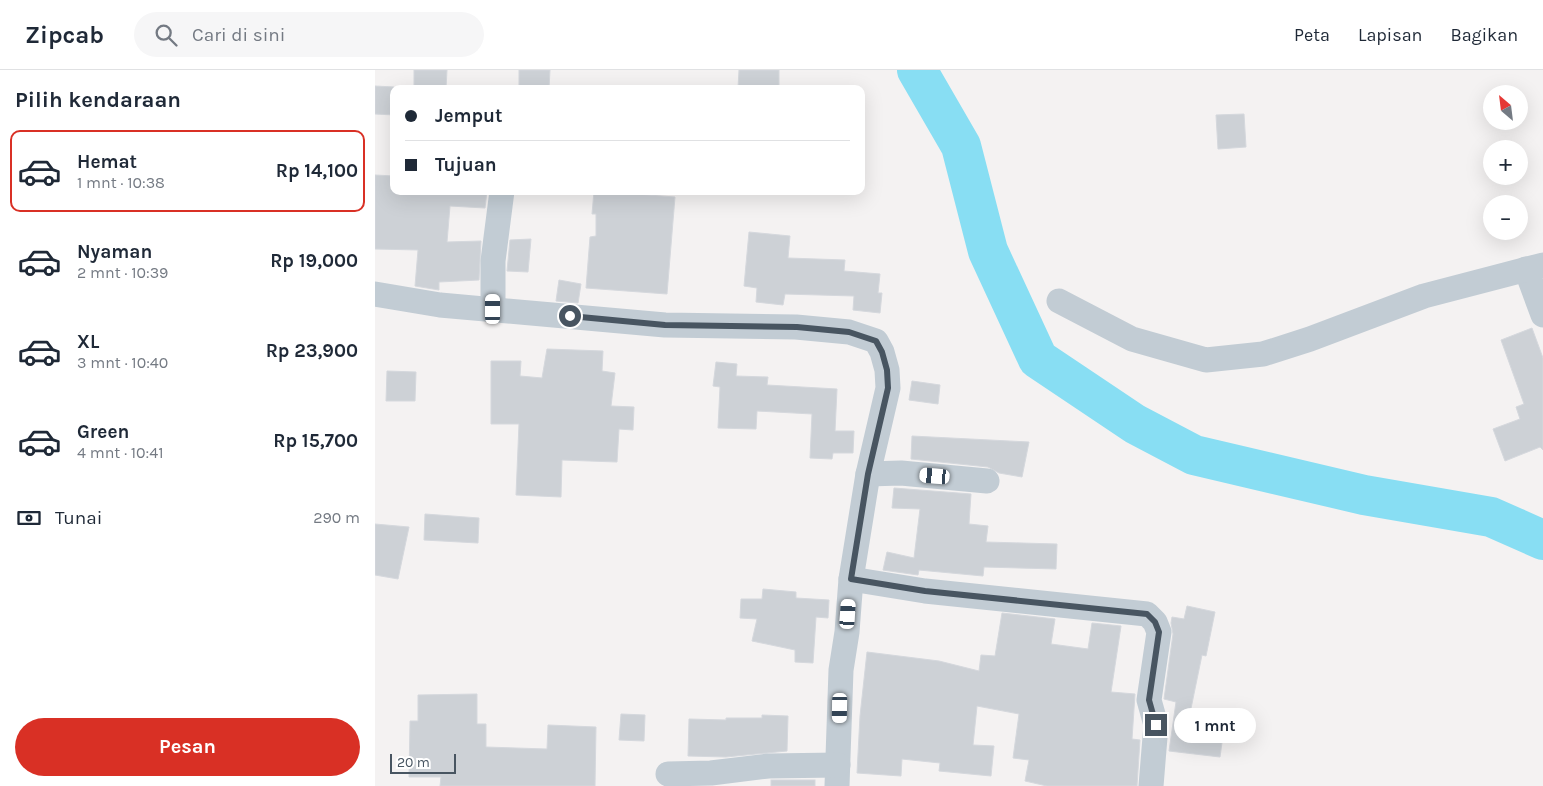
<!DOCTYPE html>
<html lang="id">
<meta charset="utf-8">
<style>
:root{--surface:#fff;--page:#f6f6f7;--text:#1f2937;--muted:#747a83;--line:#e0e1e3;--accent:#d93025}
body{margin:0;font-family:Karla,sans-serif;background:var(--page);color:var(--text);height:100vh;display:flex;flex-direction:column;font-size:19px;white-space:nowrap}
*{box-sizing:border-box;margin:0}
p{font-size:16px;color:var(--muted)}
.icon{flex:none;width:28px;height:28px;fill:none;stroke:currentColor;stroke-width:2;stroke-linecap:round;stroke-linejoin:round}
.map{position:relative;flex:1;overflow:hidden}
.drawer{display:flex;flex-direction:column;background:var(--surface);width:375px}
.drawer>*{flex:none}
.top-card{position:absolute;left:15px;top:15px;width:475px;height:110px;border-radius:10px;box-shadow:0 5px 20px #0002;display:grid;align-content:center;height:110px;padding:0 15px;background:var(--surface)}
.needle{width:32px;rotate:332deg}
.controls{position:absolute;left:1108px;top:15px;display:grid;gap:10px}
.controls a{display:grid;place-items:center;width:45px;height:45px;border-radius:50%;background:var(--surface);box-shadow:0 5px 20px #0002;font-size:25px}
.scale{position:absolute;left:15px;bottom:12px;width:66px;box-sizing:border-box;padding-left:5px;border:2px solid #485561;border-top:0;font-size:14px;line-height:18px;white-space:nowrap;color:#485561;-webkit-text-stroke:4px #fff;paint-order:stroke}
.end{position:absolute;width:22px;height:22px;margin:-11px;border:6px solid #485561;background:#fff;box-shadow:0 0 0 2px #fff}
.from{border-radius:50%}
.bubble{position:absolute;height:35px;border-radius:18px;background:var(--surface);box-shadow:0 5px 20px #0002;font-size:16px;font-weight:700;line-height:35px;text-align:center}
.car{position:absolute;width:15px;height:30px;margin:-15px -8px;border-radius:6px;box-shadow:0 0 4px 1px #0007;background:linear-gradient(#fff 24%,#345 0 40%,#fff 0 76%,#345 0 86%,#fff 0)}
.top-card b{display:flex;align-items:center;gap:18px;height:48px;font-size:19px}
.top-card b+b{border-top:1px solid var(--line)}
.top-card i{width:12px;height:12px;background:var(--text)}
ul{padding:0;list-style:none}
li{display:flex;align-items:center;gap:15px;height:82px;margin:0 10px 8px;padding:0 5px;border:2px solid transparent;border-radius:10px}
li div{flex:1}
li b{display:block;font-size:19px}
li em{font-style:normal;font-weight:700}
li.current{border-color:var(--accent)}
li>.icon{width:45px;height:45px;stroke-width:1.5}
h2{padding:0 15px;font-size:22px;line-height:60px}
.pay{display:flex;align-items:center;gap:12px;height:55px;padding:0 15px;font-size:19px}
.pay p{margin-inline-start:auto}
.primary-button{display:flex;gap:10px;margin-top:auto;padding:10px 15px}
.primary-button a{flex:1;height:58px;border-radius:30px;background:var(--accent);color:#fff;font-size:20px;font-weight:700;line-height:58px;text-align:center}
header{display:flex;align-items:center;gap:30px;box-sizing:border-box;height:70px;padding:0 25px;background:var(--surface);border-bottom:1px solid var(--line)}
header strong{font-size:24px}
nav{display:flex;gap:28px;margin-inline-start:auto;font-size:18px}
.search{width:350px;height:45px;background:var(--page);display:flex;align-items:center;gap:12px;box-sizing:border-box;padding:0 18px;border-radius:28px;color:var(--muted);font-size:19px}
main{display:flex;flex:1;min-height:0}
.map>svg:first-child{display:block}
.lines{fill:none;stroke-linecap:round;stroke-linejoin:round}
.river{stroke:#88def3;stroke-width:40}
.building{fill:#cdd1d6;stroke:#d5d8dd}
.street{stroke:#c2ccd4;stroke-width:25}
.route{stroke:#485561;stroke-width:6}
</style>
<header>
<strong>Zipcab</strong>
<div class="search"><svg class="icon" aria-label="search" viewBox="0 0 24 24"><circle cx="10" cy="10" r="6"/><path d="M15 15l6 6"/></svg>Cari di sini</div>
<nav><a>Peta</a><a>Lapisan</a><a>Bagikan</a></nav>
</header>
<main>
<section class="drawer">
<h2>Pilih kendaraan</h2>
<ul>
<li class="current"><svg class="icon" aria-label="car" viewBox="0 0 24 24"><path d="M5 17H2v-5l4-1 3-4h7l3 4 3 1v5h-3M9 17h6M6 11h13"/><circle cx="7" cy="17" r="2"/><circle cx="17" cy="17" r="2"/></svg><div><b>Hemat</b><p>1 mnt · 10:38</p></div><em>Rp 14,100</em></li>
<li><svg class="icon" aria-label="car" viewBox="0 0 24 24"><path d="M5 17H2v-5l4-1 3-4h7l3 4 3 1v5h-3M9 17h6M6 11h13"/><circle cx="7" cy="17" r="2"/><circle cx="17" cy="17" r="2"/></svg><div><b>Nyaman</b><p>2 mnt · 10:39</p></div><em>Rp 19,000</em></li>
<li><svg class="icon" aria-label="car" viewBox="0 0 24 24"><path d="M5 17H2v-5l4-1 3-4h7l3 4 3 1v5h-3M9 17h6M6 11h13"/><circle cx="7" cy="17" r="2"/><circle cx="17" cy="17" r="2"/></svg><div><b>XL</b><p>3 mnt · 10:40</p></div><em>Rp 23,900</em></li>
<li><svg class="icon" aria-label="car" viewBox="0 0 24 24"><path d="M5 17H2v-5l4-1 3-4h7l3 4 3 1v5h-3M9 17h6M6 11h13"/><circle cx="7" cy="17" r="2"/><circle cx="17" cy="17" r="2"/></svg><div><b>Green</b><p>4 mnt · 10:41</p></div><em>Rp 15,700</em></li>
</ul>
<div class="pay"><svg class="icon" aria-label="cash" viewBox="0 0 24 24"><path d="M3 7h18v10H3z"/><circle cx="12" cy="12" r="2"/></svg>Tunai<p>290 m</p></div>
<div class="primary-button"><a>Pesan</a></div>
</section>
<div class="map">
<svg width="1168" height="716" viewBox="0 0 1168 716">
<rect width="100%" height="100%" fill="#f4f2f2"/>
<g class="lines">
<path class="river" d="M 542,0 L 586,76 L 613,181 L 663,289 L 760,354 L 819,385 L 989,425 L 1116,447 L 1168,470"/>
</g>
<g class="building">
<path d="M 39,0 L 72,0 L 71,19 L 39,19 Z"/>
<path d="M 144,0 L 175,0 L 174,19 L 144,19 Z"/>
<path d="M 364,0 L 404,0 L 404,19 L 363,18 Z"/>
<path d="M 0,16 L 19,17 L 19,45 L 0,44 Z"/>
<path d="M 869,44 L 871,77 L 843,79 L 841,45 Z"/>
<path d="M 0,105 L 19,106 L 19,121 L 112,121 L 110,138 L 75,136 L 72,172 L 106,171 L 104,210 L 64,212 L 64,220 L 40,216 L 43,180 L 0,179 Z"/>
<path d="M 219,121 L 300,127 L 292,224 L 211,218 L 215,167 L 221,166 L 221,144 L 217,144 Z"/>
<path d="M 374,162 L 415,166 L 413,188 L 470,190 L 469,201 L 505,204 L 503,223 L 507,223 L 505,243 L 478,240 L 479,226 L 410,224 L 408,235 L 381,232 L 382,218 L 369,216 Z"/>
<path d="M 156,169 L 153,202 L 132,201 L 135,170 Z"/>
<path d="M 184,210 L 206,214 L 203,233 L 181,231 Z"/>
<path d="M 1157,258 L 1168,288 L 1168,380 L 1165,377 L 1130,391 L 1118,359 L 1145,349 L 1141,337 L 1149,334 L 1126,270 Z"/>
<path d="M 172,279 L 228,281 L 227,301 L 240,303 L 236,336 L 259,337 L 258,360 L 244,359 L 242,392 L 187,390 L 186,427 L 141,425 L 144,354 L 116,354 L 116,291 L 146,291 L 145,306 L 167,308 Z"/>
<path d="M 341,292 L 362,294 L 361,306 L 393,307 L 392,315 L 462,319 L 460,361 L 479,361 L 478,383 L 458,383 L 457,389 L 435,388 L 437,344 L 382,341 L 381,359 L 343,358 L 345,317 L 338,316 Z"/>
<path d="M 12,301 L 41,302 L 40,331 L 11,331 Z"/>
<path d="M 537,311 L 565,315 L 563,334 L 534,330 Z"/>
<path d="M 537,366 L 654,372 L 647,407 L 624,403 L 613,397 L 536,389 Z"/>
<path d="M 519,418 L 596,424 L 594,454 L 613,456 L 611,472 L 682,474 L 681,499 L 609,497 L 608,506 L 544,500 L 543,505 L 508,500 L 512,482 L 539,488 L 545,439 L 517,438 Z"/>
<path d="M 50,444 L 104,448 L 103,473 L 49,470 Z"/>
<path d="M 0,454 L 34,457 L 23,509 L 0,505 Z"/>
<path d="M 388,519 L 421,522 L 421,528 L 454,530 L 453,548 L 441,547 L 438,593 L 420,592 L 420,580 L 377,571 L 382,549 L 365,548 L 366,529 L 387,529 Z"/>
<path d="M 812,536 L 840,542 L 831,586 L 827,585 L 813,653 L 849,658 L 845,687 L 794,681 L 801,632 L 789,629 L 798,564 L 796,553 L 797,547 L 809,549 Z"/>
<path d="M 627,543 L 680,549 L 676,574 L 713,579 L 717,553 L 746,556 L 736,622 L 760,624 L 757,669 L 765,670 L 762,716 L 672,716 L 650,711 L 654,690 L 638,688 L 644,644 L 602,636 L 598,675 L 619,676 L 616,706 L 564,701 L 565,693 L 527,689 L 526,706 L 482,703 L 485,646 L 492,582 L 564,591 L 604,601 L 606,585 L 620,586 Z"/>
<path d="M 102,624 L 102,654 L 111,654 L 111,677 L 172,679 L 173,655 L 221,657 L 220,716 L 65,716 L 66,707 L 34,707 L 35,651 L 43,651 L 43,625 Z"/>
<path d="M 246,644 L 270,645 L 269,671 L 244,670 Z"/>
<path d="M 387,645 L 413,646 L 412,681 L 351,687 L 313,686 L 314,649 L 351,650 L 351,648 L 387,648 Z"/>
<rect x="396" y="710" width="44" height="6"/>
</g>
<g class="lines">
<g class="street">
<path d="M 1151,199 L 1168,245"/>
<path d="M 0,224 L 65,235 L 290,255 L 421,257 L 474,262 L 501,271 L 507,282 L 512,300 L 513,318 L 493,404 L 476,509 L 472,562 L 466,600 L 462,716"/>
<path d="M 684,231 L 757,269 L 831,290 L 888,284 L 935,269 L 1049,226 L 1168,195"/>
<path d="M 118,239 L 118,191 L 127,121"/>
<path d="M 493,404 L 526,403 L 612,411"/>
<path d="M 476,509 L 550,521 L 772,544 L 780,552 L 784,562 L 774,630 L 781,655 L 776,716"/>
<path d="M 293,704 L 336,703 L 393,696 L 463,695"/>
</g>
</g>
<g class="lines">
<path class="route" d="M 195,246 L 290,255 L 422,257 L 474,262 L 501,271 L 507,282 L 512,300 L 513,318 L 493,404 L 476,509 L 550,521 L 772,544 L 780,552 L 784,562 L 774,630 L 781,655"/>
</g>
</svg>
<div class="controls">
<a><svg class="needle" viewBox="-14 -14 28 28"><path d="M0-13l5 13h-10z" fill="#e53935"/><path d="M0 13l5-13h-10z" fill="#747a83"/></svg></a>
<a>+</a>
<a>−</a>
</div>
<div class="scale">20 m</div>
<i class="end from" style="left:195px;top:246px"></i>
<i class="end" style="left:781px;top:655px"></i>
<div class="bubble" style="left:799px;top:638px;width:82px">1 mnt</div>
<i class="car" style="left:118px;top:239px;rotate:0deg"></i>
<i class="car" style="left:560px;top:406px;rotate:275deg"></i>
<i class="car" style="left:473px;top:544px;rotate:4deg"></i>
<i class="car" style="left:465px;top:638px;rotate:181deg"></i>
<div class="top-card">
<b><i class="from"></i>Jemput</b>
<b><i></i>Tujuan</b>
</div>
</div>
</main>
